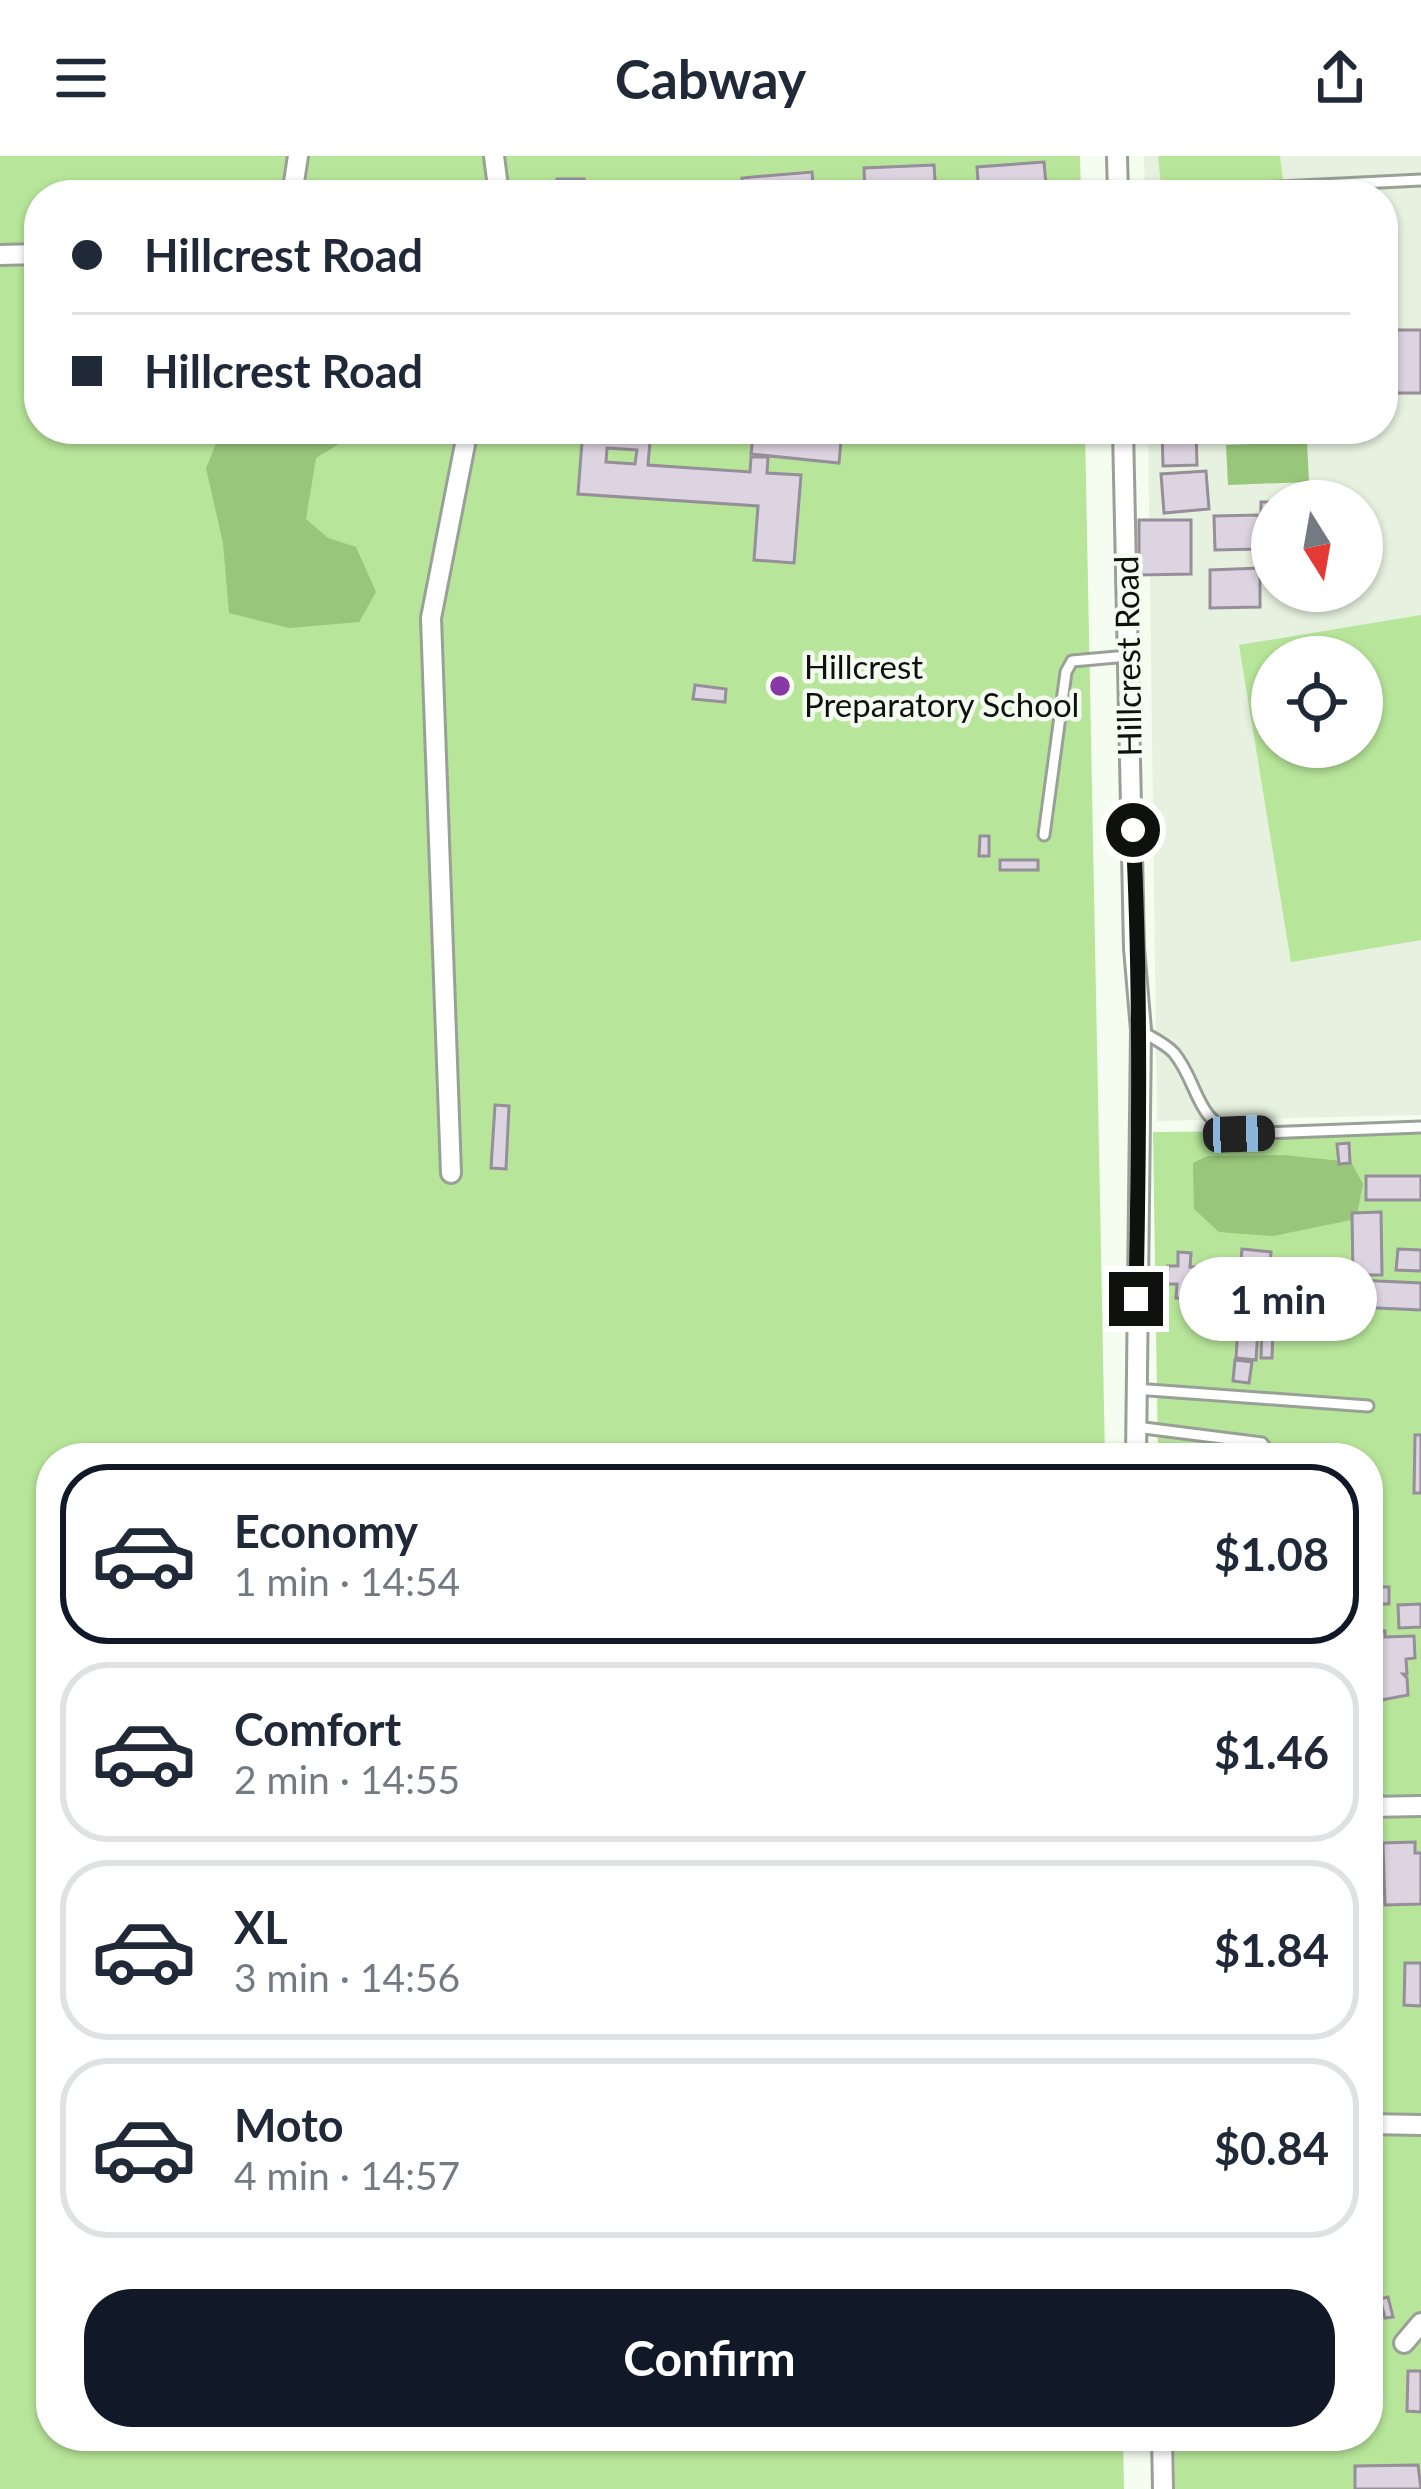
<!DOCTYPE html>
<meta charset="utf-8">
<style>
:root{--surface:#fff;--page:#f2f2f3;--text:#1f2937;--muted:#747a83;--line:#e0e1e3;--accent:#111827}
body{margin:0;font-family:Lato,sans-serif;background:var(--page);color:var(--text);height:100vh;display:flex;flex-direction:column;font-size:45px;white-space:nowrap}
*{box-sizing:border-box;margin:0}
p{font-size:39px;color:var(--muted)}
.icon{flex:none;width:66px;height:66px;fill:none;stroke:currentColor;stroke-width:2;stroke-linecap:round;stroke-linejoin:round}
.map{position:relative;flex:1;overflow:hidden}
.details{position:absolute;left:36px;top:1287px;width:1347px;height:1008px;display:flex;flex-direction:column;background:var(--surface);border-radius:48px;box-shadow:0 3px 9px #0004}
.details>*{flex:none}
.banner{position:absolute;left:24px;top:24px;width:1374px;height:264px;border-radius:48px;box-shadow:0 3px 9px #0004;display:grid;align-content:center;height:264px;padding:0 48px;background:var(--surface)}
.needle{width:78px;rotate:169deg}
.tools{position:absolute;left:1251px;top:324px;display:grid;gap:24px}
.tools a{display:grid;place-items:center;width:132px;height:132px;border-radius:50%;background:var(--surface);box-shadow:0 3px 9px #0004;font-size:60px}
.end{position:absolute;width:54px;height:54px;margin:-27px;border:15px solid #0e110d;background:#fff;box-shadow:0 0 0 6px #fff}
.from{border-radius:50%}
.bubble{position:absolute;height:84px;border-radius:42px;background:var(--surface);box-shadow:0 3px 9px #0004;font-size:39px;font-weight:700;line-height:84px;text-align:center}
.car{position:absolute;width:36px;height:72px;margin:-36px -18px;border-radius:15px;box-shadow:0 0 9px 3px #0007;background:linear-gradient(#222 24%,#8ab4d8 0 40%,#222 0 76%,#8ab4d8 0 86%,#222 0)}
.banner b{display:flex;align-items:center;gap:42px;height:114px;font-size:45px}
.banner b+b{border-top:3px solid var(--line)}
.banner i{width:30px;height:30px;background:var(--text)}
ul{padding:21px 0 0;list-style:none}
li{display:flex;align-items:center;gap:36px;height:180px;margin:0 24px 18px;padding:0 24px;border:6px solid var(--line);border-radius:48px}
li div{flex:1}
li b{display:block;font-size:45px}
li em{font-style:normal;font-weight:700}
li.selected{border-color:var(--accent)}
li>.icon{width:108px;height:108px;stroke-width:1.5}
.primary-button{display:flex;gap:24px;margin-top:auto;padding:24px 48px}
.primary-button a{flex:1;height:138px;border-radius:48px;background:var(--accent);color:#fff;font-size:48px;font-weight:700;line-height:138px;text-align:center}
header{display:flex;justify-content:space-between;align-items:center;height:156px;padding:0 48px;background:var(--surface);font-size:54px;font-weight:700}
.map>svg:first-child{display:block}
.built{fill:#e6f1df;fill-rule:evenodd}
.green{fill:#b7e599;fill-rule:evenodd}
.water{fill:#98c67a}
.building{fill:#dcd4e0;stroke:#968e99;stroke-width:3;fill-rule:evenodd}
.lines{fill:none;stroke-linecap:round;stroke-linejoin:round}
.service-casing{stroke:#99a095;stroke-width:15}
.minor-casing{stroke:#99a095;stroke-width:24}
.service{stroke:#fff;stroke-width:9}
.minor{stroke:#fff;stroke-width:18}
.route{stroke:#0e110d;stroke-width:15}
.poi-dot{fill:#8b38a7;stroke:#f5fdf1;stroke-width:4.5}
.labels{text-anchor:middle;stroke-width:9;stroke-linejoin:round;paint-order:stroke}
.street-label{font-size:33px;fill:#0e110d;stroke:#f5fdf1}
.poi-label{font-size:33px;fill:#0e110d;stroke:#f5fdf1;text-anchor:start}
</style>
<header><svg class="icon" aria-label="menu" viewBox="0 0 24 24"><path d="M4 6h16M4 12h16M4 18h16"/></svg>Cabway<svg class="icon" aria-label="share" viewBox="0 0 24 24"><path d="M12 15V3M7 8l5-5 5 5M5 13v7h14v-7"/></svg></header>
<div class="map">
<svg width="1421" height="2333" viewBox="0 0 1421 2333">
<rect width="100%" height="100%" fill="#f5fdf1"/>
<path class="built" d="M 1144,0 L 1421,0 L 1421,959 L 1157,965 L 1148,273 L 1383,273 L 1383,39 L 1145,39 ZM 1272,345 L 1362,345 L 1362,435 L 1272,435 ZM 1272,501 L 1362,501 L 1362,591 L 1272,591 Z"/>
<g class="green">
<path d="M 0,0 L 1080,0 L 1081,39 L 39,39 L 39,273 L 1085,273 L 1105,1302 L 51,1302 L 51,2280 L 1123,2280 L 1124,2333 L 0,2333 Z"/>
<path d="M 1158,0 L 1280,0 L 1285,39 L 1162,39 Z"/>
<path d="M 1421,459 L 1421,784 L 1291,806 L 1239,489 ZM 1272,501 L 1362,501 L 1362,591 L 1272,591 Z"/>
<path d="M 1421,974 L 1421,2333 L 1175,2333 L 1174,2280 L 1368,2280 L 1368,1302 L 1158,1302 L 1153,976 Z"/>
</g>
<g class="water">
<path d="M 222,273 L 364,273 L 316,302 L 306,363 L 328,382 L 356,391 L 376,436 L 359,466 L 289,472 L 229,457 L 223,387 L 206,312 Z"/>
<path d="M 1307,286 L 1309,326 L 1228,329 L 1226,289 Z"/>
<path d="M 1284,999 L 1351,1006 L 1363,1028 L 1356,1063 L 1273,1080 L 1219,1076 L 1194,1053 L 1193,1007 L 1208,1000 Z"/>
</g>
<g class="building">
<path d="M 1044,6 L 1047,39 L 979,39 L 977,11 Z"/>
<path d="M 934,9 L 936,39 L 865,39 L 864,12 Z"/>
<path d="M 812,16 L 814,39 L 743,39 L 742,22 Z"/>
<path d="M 557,23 L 584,23 L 585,39 L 557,39 Z"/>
<rect x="1383" y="174" width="38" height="63"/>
<path d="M 583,273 L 651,273 L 648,309 L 750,316 L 751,301 L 768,301 L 767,317 L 801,319 L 794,407 L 754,404 L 758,350 L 578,338 ZM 607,292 L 637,294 L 635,308 L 606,306 Z"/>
<path d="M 754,273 L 842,273 L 839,307 L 751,298 Z"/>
<path d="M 1162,273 L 1196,273 L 1197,309 L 1163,310 Z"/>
<path d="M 1206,315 L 1209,353 L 1164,357 L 1161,318 Z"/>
<rect x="1261" y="346" width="11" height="23"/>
<path d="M 1259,359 L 1260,393 L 1215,394 L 1214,360 Z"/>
<path d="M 1139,364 L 1191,364 L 1191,418 L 1139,419 Z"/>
<path d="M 1260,412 L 1260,451 L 1210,452 L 1210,414 Z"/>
<path d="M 695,529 L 726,533 L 725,546 L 693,543 Z"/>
<path d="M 980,680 L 989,680 L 989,700 L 979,700 Z"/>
<rect x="1000" y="704" width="38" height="10"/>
<path d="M 495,949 L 509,950 L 506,1013 L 491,1012 Z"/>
<path d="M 1349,987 L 1350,1007 L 1339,1008 L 1337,988 Z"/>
<rect x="1366" y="1020" width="55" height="24"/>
<path d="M 1381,1056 L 1382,1119 L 1353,1119 L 1352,1057 Z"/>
<path d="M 1242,1093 L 1271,1096 L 1268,1126 L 1276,1127 L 1274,1148 L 1237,1144 Z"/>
<path d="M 1398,1093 L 1421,1094 L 1421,1115 L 1396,1114 Z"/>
<path d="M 1178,1096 L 1191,1097 L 1190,1111 L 1205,1111 L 1198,1143 L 1176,1142 L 1177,1128 L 1167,1128 L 1168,1110 L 1178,1110 Z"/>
<path d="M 1357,1124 L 1421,1127 L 1421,1154 L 1356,1151 Z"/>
<path d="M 1240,1151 L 1273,1152 L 1272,1169 L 1239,1167 Z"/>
<path d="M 1238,1170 L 1258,1172 L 1256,1204 L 1236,1202 Z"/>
<path d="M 1262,1173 L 1273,1173 L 1272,1202 L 1261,1202 Z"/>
<path d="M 1235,1204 L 1252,1206 L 1249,1227 L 1233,1225 Z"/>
<path d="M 1415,1279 L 1421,1279 L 1421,1337 L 1414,1337 Z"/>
<path d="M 1368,1431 L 1389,1431 L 1389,1448 L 1375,1448 L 1375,1463 L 1368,1463 Z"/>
<path d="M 1421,1448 L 1421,1471 L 1399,1472 L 1398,1449 Z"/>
<path d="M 1368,1475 L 1385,1475 L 1385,1481 L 1414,1480 L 1415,1502 L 1406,1503 L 1407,1518 L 1403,1518 L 1407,1522 L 1408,1539 L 1376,1545 L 1376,1536 L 1368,1539 Z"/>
<path d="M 1415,1686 L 1415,1697 L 1421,1697 L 1421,1748 L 1385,1749 L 1383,1687 Z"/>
<rect x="1368" y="1778" width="6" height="30"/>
<path d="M 1405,1807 L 1421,1807 L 1421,1850 L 1404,1849 Z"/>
<path d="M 1388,2141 L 1393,2161 L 1385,2162 L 1380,2143 Z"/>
<path d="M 1368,2215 L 1369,2220 L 1374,2220 L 1375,2258 L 1368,2258 Z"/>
<path d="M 1408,2215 L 1421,2215 L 1421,2256 L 1407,2255 Z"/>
<path d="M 1418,2309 L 1421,2333 L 1355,2333 L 1355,2310 Z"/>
</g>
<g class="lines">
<defs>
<g id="service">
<path d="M 1122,39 L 1421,24"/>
<path d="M 1044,679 L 1066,516 L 1072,505 L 1128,500"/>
<path d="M 1141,875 C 1151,881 1166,888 1174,897 C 1199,927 1195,967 1239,978 L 1421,971"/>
<path d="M 1135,1233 L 1368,1250"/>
<path d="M 1136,1271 L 1262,1287 L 1273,1302"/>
</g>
<g id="minor">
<path d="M 494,0 L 499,39"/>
<path d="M 1117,0 L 1118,39"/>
<path d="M 292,39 L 298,0"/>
<path d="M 0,99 L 39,98"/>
<path d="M 1123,273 L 1134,792 L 1141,874 L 1136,1302"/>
<path d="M 451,1017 L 431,462 L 468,273"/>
<path d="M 1368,1651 L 1421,1650"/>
<path d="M 1368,1968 L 1421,1969"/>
<path d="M 1404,2187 L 1421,2167"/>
<path d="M 1162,2280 L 1163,2333"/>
</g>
</defs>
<use href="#service" class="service-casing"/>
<use href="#minor" class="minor-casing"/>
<use href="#service" class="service"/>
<use href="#minor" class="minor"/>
</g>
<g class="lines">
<path class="route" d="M 1133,674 C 1141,830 1139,987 1136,1143"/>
</g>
<circle class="poi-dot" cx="780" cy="530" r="12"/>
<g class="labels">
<g class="street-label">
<text transform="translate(1128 500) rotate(-91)" y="12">Hillcrest Road</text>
</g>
<g class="poi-label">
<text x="804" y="523">Hillcrest<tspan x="804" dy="38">Preparatory School</tspan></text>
</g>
</g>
</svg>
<div class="tools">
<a><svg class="needle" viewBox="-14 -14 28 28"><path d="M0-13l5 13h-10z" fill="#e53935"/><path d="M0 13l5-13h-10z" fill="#747a83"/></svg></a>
<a><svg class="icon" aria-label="locate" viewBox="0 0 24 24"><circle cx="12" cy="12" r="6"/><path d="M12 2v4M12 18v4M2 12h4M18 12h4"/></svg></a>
</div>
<i class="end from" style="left:1133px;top:674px"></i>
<i class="end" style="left:1136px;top:1143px"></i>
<div class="bubble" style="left:1179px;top:1101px;width:198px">1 min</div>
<i class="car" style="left:1239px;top:978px;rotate:88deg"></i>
<div class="banner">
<b><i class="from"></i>Hillcrest Road</b>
<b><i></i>Hillcrest Road</b>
</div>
<section class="details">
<ul>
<li class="selected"><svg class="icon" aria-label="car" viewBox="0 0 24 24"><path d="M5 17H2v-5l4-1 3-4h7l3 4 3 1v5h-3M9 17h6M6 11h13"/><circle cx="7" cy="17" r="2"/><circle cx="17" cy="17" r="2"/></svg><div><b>Economy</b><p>1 min · 14:54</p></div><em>$1.08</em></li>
<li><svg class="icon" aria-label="car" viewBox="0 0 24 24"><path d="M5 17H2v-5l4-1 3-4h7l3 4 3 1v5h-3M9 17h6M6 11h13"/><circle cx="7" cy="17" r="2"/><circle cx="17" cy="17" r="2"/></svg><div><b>Comfort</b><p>2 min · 14:55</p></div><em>$1.46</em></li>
<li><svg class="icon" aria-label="car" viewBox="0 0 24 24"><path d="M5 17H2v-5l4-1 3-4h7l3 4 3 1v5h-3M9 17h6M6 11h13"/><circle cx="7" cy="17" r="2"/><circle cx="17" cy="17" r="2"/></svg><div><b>XL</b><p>3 min · 14:56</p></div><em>$1.84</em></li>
<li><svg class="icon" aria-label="car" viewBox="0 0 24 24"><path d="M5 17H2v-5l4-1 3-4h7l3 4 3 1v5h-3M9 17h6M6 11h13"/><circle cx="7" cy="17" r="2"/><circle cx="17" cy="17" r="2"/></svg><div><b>Moto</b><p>4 min · 14:57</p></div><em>$0.84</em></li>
</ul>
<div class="primary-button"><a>Confirm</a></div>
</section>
</div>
